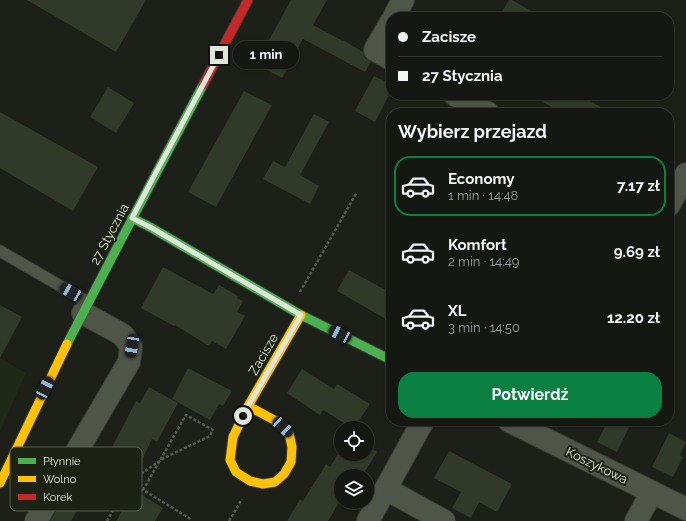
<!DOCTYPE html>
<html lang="pl">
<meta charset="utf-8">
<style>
:root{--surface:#151812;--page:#222520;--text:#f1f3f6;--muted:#9da09f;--line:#343732;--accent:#0b8043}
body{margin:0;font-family:Raleway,sans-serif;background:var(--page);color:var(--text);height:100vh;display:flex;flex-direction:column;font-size:15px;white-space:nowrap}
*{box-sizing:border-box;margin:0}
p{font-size:13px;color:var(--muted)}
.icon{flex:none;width:22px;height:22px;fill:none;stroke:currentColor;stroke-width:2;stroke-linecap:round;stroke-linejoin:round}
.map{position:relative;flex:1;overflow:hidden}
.sheet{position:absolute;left:386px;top:108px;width:288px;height:318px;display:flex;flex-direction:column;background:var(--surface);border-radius:16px;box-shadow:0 1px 3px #0004,0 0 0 1px var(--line)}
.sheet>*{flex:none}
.guide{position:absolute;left:386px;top:12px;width:288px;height:88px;border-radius:16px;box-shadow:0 1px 3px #0004,0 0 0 1px var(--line);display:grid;align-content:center;height:88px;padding:0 12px;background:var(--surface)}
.tools{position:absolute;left:334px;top:421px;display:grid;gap:8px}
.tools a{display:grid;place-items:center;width:40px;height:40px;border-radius:50%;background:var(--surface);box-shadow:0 1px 3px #0004,0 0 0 1px var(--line);font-size:20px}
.end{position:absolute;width:18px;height:18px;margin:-9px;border:5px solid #e0e6dc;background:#111;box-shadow:0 0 0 2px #111}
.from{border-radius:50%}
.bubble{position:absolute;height:28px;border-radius:14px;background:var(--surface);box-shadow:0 1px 3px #0004,0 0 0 1px var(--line);font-size:13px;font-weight:700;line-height:28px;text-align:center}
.car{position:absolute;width:12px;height:24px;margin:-12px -6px;border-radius:5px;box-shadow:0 0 3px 1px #0007;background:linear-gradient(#222 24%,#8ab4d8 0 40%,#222 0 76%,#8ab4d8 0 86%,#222 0)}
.guide b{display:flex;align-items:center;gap:14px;height:38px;font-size:15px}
.guide b+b{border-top:1px solid var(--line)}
.guide i{width:10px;height:10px;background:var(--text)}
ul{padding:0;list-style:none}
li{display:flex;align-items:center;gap:12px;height:60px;margin:0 8px 6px;padding:0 4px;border:2px solid transparent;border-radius:16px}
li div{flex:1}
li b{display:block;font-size:15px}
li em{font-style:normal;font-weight:700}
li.current{border-color:var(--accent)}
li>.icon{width:36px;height:36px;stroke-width:1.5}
h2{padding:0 12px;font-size:18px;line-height:48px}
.action{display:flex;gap:8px;margin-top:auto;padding:8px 12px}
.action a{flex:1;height:46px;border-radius:16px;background:var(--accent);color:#fff;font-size:16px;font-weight:700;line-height:46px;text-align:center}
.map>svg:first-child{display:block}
.built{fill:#1f2915}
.building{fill:#313928}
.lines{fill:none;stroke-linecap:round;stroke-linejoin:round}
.lane-casing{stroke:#373b34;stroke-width:13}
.street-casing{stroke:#373b34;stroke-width:24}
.fast-casing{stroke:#373b34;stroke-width:11}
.slow-casing{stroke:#373b34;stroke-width:11}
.jam-casing{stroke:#373b34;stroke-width:11}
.path{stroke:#555a51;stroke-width:2.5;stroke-dasharray:3 2;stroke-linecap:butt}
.lane{stroke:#4f5549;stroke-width:11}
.street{stroke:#4f5549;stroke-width:22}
.fast{stroke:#4caf50;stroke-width:9}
.slow{stroke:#ffc107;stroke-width:9}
.jam{stroke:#c62828;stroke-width:9}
.route{stroke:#e0e6dc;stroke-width:5}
.labels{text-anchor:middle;stroke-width:4;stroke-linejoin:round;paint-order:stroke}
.street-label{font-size:13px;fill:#e0e6dc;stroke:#1c2315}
.key{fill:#1c2315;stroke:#575e51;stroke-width:1}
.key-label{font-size:11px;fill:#e0e6dc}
</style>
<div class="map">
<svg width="686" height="521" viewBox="0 0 686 521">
<rect width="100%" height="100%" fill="#1c2018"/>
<path class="built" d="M 0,358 L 26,373 L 0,431 Z"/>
<g class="building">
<path d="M 27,0 L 146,0 L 116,52 Z"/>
<path d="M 291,0 L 327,0 L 313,25 L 343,41 L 343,40 L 363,52 L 364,57 L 371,62 L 365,72 L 303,39 L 282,78 L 256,64 Z"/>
<path d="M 509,0 L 512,0 L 542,17 L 511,17 L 502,12 Z"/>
<path d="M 374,76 L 391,84 L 391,91 L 375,122 L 355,111 Z"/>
<path d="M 108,87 L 134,103 L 116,133 L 90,117 Z"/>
<path d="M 244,91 L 272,105 L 216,207 L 188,192 Z"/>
<path d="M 529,95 L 579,95 L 612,113 L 563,113 Z"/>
<path d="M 0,112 L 98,167 L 73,211 L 0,168 Z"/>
<path d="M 314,114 L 329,122 L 300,175 L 319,186 L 310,204 L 263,179 L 273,161 L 285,167 Z"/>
<path d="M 163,267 L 213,294 L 219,285 L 238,296 L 237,298 L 243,301 L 237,312 L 245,316 L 226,349 L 212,341 L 209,346 L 175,325 L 174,326 L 141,308 Z"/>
<path d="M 349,270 L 391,293 L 391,322 L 337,291 Z"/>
<path d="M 0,305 L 22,317 L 0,358 Z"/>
<path d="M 188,368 L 232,391 L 223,406 L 219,404 L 210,420 L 172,399 Z"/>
<path d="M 302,369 L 334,389 L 337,384 L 370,404 L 354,428 L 352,428 L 323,410 L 320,415 L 287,393 Z"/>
<path d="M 149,387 L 178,403 L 157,442 L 152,439 L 135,475 L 106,459 L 136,401 L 140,403 Z"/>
<path d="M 608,421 L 632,421 L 617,452 L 597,442 Z"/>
<path d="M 669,433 L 686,442 L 680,455 L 683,457 L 673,477 L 652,467 Z"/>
<path d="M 367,445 L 377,452 L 362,476 L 341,476 L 341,499 L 328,521 L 287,521 L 300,499 L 303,501 L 326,464 L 330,467 L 341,449 L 341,454 L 367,454 Z"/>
<path d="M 449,451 L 512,484 L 497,512 L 479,502 L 471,518 L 452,508 L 461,492 L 434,478 Z"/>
<path d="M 134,490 L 163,508 L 155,521 L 116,521 Z"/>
<path d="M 67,493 L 82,502 L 71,521 L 50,521 Z"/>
</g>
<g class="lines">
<defs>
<path id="lane" d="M 0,251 L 88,302"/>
<g id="street">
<path d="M 394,17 L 403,0"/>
<path d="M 391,22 L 375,50 L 391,59"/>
<path d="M 455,95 L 488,113"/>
<path d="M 669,205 L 686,174"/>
<path d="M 509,421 L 686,509"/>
<path d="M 386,489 L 444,521"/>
<path d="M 36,521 L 129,362 L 131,347 L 123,335 L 83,313"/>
<path d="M 368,521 L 423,421"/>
<path d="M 636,521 L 652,492"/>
</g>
<g id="fast">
<path d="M 132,218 L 150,227 L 301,315 L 391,360"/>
<path d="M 67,344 L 121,240 L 203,85"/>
</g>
<g id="slow">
<path d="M 248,406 L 276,421 L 289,433 L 292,447 L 291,462 L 284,474 L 275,482 L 263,484 L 250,481 L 236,472 L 230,460 L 233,437 L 248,406 L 301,315"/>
<path d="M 0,483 L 67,344"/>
</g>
<path id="jam" d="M 203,85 L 248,0"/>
</defs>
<use href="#lane" class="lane-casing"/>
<use href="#street" class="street-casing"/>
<use href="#fast" class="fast-casing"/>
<use href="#slow" class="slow-casing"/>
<use href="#jam" class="jam-casing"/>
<g class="path">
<path d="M 300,292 L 357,192"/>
<path d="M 34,460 L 45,467"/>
<path d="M 94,460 L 189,518 L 191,521"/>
<path d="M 78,488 L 113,510"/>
<path d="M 143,490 L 186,415 L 215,431"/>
<path d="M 85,493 L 129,482 L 164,458 L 210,436 L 212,431"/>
<path d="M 107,521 L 129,482"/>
<path d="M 229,521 L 242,499"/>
</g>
<use href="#lane" class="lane"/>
<use href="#street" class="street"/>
<use href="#fast" class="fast"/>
<use href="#slow" class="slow"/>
<use href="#jam" class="jam"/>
</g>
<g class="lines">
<path class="route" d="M 219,55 L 153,178 L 132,218 L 150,227 L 301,315 L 248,406 L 243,416"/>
</g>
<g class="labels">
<g class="street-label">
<text transform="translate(109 234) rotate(-62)" y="5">27 Stycznia</text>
<text transform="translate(263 354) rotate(-60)" y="5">Zacisze</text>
<text transform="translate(597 465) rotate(26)" y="5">Koszykowa</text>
</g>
</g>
<rect x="10" y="447" width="132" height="64" rx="6" class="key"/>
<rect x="18" y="458" width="18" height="6" fill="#4caf50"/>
<rect x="18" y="476" width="18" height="6" fill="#ffc107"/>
<rect x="18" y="494" width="18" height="6" fill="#c62828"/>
<g class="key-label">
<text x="43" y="465">Płynnie</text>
<text x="43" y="483">Wolno</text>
<text x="43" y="501">Korek</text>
</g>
</svg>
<div class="tools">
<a><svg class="icon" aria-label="locate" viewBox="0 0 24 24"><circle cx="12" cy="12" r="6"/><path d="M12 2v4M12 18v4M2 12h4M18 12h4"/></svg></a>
<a><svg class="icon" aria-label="layers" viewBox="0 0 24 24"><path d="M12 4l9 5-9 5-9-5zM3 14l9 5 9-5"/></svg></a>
</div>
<i class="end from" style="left:243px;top:416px"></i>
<i class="end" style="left:219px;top:55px"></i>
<div class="bubble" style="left:233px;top:41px;width:66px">1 min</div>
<i class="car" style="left:71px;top:292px;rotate:300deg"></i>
<i class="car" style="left:340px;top:334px;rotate:297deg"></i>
<i class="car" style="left:132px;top:346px;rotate:190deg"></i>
<i class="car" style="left:45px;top:388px;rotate:27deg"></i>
<i class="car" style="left:283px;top:427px;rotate:133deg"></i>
<div class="guide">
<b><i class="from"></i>Zacisze</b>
<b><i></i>27 Stycznia</b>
</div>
<section class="sheet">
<h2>Wybierz przejazd</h2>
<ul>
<li class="current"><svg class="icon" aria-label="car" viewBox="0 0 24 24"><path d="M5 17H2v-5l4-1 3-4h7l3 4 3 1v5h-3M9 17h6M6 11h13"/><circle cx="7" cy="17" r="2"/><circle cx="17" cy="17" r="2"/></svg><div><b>Economy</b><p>1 min · 14:48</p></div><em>7.17 zł</em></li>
<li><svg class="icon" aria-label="car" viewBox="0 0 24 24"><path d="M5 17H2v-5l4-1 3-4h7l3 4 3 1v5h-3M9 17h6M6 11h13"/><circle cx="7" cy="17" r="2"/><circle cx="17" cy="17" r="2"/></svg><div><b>Komfort</b><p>2 min · 14:49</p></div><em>9.69 zł</em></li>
<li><svg class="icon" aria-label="car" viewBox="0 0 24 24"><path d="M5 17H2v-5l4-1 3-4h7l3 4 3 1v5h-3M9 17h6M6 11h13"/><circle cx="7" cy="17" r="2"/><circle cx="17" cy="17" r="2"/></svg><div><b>XL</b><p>3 min · 14:50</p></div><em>12.20 zł</em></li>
</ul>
<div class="action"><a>Potwierdź</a></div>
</section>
</div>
